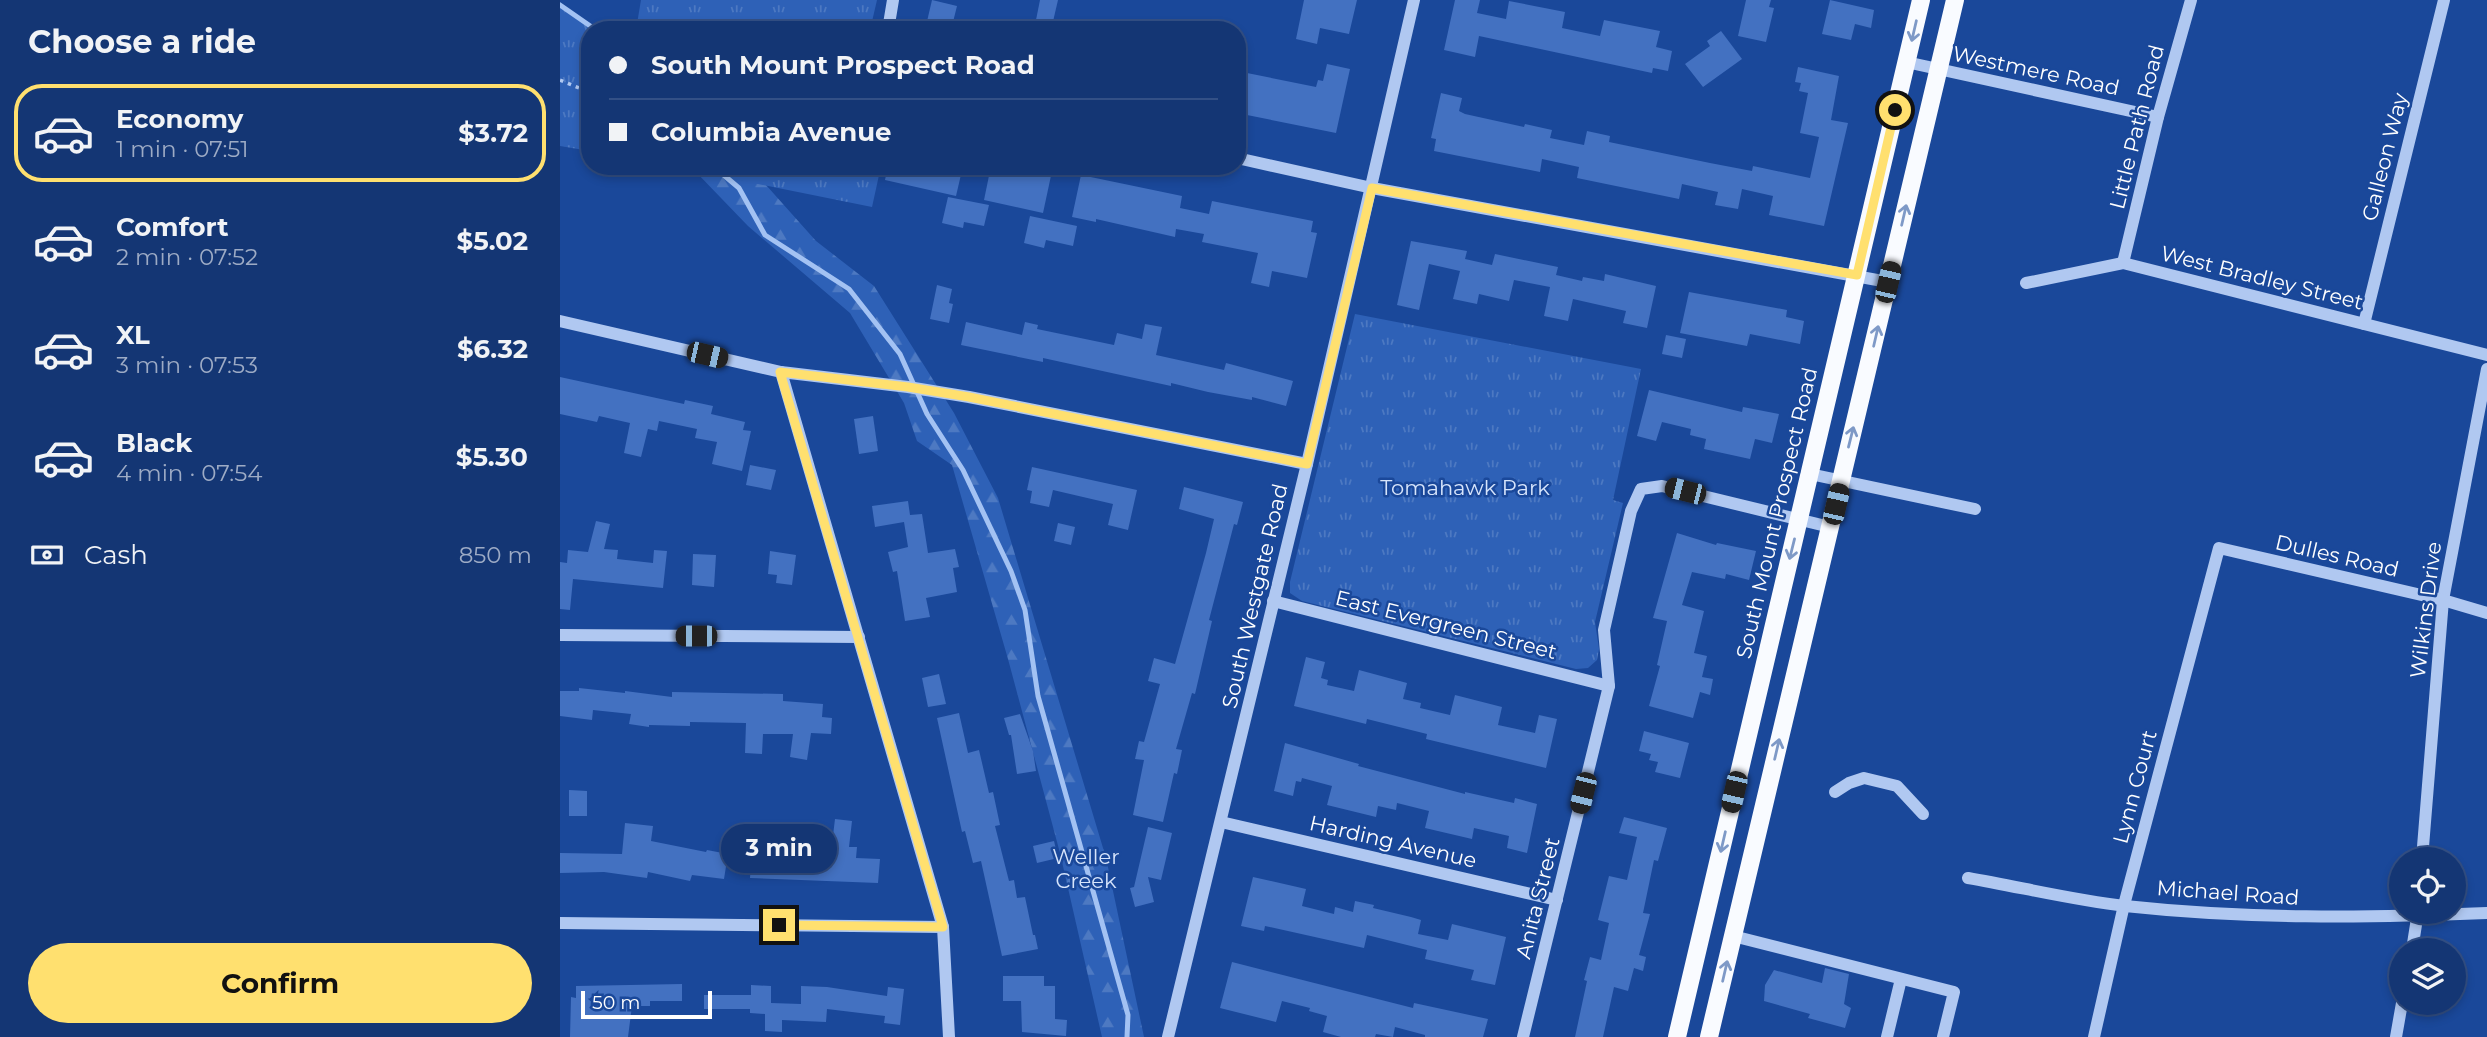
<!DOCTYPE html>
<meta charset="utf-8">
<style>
:root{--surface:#143674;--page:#1d3e79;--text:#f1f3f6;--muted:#9dabc5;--line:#335086;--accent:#ffe06f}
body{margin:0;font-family:Montserrat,sans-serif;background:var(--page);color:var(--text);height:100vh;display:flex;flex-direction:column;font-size:26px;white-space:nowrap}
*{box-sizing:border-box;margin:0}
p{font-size:23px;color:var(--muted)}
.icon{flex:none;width:38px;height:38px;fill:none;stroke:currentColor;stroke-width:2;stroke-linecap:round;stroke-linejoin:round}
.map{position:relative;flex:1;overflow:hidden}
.panel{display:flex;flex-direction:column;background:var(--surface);width:560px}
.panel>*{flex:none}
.guide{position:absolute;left:21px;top:21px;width:665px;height:154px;border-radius:28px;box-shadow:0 4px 10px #0003,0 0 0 2px var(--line);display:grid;align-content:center;height:154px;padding:0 28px;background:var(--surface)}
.buttons{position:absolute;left:1829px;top:847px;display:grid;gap:14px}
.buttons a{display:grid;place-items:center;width:77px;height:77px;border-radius:50%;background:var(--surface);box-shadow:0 4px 10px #0003,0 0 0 2px var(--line);font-size:35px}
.scale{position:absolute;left:21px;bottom:18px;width:131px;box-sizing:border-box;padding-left:7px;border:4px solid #fff;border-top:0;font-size:19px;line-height:24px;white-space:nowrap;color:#fff;-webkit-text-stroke:5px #1a489a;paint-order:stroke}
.end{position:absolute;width:32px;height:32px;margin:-16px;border:9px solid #ffe06f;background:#111;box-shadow:0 0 0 4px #111}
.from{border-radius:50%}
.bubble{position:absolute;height:49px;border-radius:24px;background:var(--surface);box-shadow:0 4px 10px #0003,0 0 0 2px var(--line);font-size:23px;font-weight:700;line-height:49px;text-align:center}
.car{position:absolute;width:21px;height:42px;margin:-21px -10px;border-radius:9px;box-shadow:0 0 5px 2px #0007;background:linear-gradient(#222 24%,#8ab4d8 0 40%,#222 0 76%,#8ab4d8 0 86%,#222 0)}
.guide b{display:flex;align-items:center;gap:24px;height:66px;font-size:26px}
.guide b+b{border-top:2px solid var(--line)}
.guide i{width:18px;height:18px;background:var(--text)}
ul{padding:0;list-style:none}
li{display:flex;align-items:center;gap:21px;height:98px;margin:0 14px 10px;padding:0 14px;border:4px solid transparent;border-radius:28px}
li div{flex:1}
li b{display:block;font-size:26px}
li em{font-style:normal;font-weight:700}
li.selected{border-color:var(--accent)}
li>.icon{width:63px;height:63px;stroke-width:1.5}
h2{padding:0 28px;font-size:32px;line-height:84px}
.pay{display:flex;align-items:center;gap:18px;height:77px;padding:0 28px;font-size:26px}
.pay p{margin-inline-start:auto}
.cta{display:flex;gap:14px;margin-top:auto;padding:14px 28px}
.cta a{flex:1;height:80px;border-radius:42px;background:var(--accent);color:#111;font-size:28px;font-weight:700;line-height:80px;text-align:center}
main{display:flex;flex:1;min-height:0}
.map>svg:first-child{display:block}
.forest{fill:url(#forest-firs)}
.park{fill:url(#park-tufts)}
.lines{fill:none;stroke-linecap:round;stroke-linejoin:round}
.stream{stroke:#a3c2f3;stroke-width:5}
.building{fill:#4371c1}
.path{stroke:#b0c8f1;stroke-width:3.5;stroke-dasharray:3.5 5;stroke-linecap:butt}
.minor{stroke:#b0c8f1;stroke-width:12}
.major{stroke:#f9fbff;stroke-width:18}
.oneway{stroke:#7e99c7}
.route{stroke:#ffe06f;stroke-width:9}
.labels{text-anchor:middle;stroke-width:5;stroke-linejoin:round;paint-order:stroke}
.street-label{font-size:21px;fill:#fff;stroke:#1a489a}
.park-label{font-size:21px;fill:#d7e5fc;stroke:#1a489a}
</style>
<main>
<section class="panel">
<h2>Choose a ride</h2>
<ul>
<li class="selected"><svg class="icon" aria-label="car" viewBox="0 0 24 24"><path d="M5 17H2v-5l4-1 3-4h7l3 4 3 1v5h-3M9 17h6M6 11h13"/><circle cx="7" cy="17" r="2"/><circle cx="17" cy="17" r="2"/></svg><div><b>Economy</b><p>1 min · 07:51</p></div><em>$3.72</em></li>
<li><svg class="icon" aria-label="car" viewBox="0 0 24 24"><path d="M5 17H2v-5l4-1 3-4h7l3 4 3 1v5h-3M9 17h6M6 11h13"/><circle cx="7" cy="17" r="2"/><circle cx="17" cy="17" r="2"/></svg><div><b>Comfort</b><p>2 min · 07:52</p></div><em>$5.02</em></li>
<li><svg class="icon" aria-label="car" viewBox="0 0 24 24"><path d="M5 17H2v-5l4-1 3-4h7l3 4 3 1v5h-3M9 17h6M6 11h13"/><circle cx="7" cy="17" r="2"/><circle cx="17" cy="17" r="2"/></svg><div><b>XL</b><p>3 min · 07:53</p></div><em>$6.32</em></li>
<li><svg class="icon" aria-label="car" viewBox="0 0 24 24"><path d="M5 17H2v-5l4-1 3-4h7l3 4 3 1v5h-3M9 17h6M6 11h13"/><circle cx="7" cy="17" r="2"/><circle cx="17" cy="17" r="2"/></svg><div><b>Black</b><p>4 min · 07:54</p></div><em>$5.30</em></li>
</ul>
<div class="pay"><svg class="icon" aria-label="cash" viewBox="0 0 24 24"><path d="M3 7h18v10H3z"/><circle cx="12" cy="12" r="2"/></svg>Cash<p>850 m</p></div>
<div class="cta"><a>Confirm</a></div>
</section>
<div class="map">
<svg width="1927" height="1037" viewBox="0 0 1927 1037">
<defs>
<pattern id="forest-firs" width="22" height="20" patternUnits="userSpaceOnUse" patternTransform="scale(1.75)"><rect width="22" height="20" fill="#2e61b7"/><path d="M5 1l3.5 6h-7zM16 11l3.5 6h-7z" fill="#4d79c2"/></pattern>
<pattern id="park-tufts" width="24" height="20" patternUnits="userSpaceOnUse" patternTransform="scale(1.75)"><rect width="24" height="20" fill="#2e61b7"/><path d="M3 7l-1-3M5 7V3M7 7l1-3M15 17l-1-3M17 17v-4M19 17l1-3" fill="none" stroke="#4d79c2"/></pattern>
</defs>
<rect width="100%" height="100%" fill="#1a489a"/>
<path class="forest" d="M 135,171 L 206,185 L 256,241 L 314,286 L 394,413 L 438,498 L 546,858 L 584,1037 L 542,1037 L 500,853 L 448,659 L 392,465 L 357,441 L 344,403 L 290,313 L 188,226 Z"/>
<g class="park">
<path d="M 81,0 L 317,0 L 310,30 L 76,30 Z"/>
<path d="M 0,7 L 35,30 L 30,30 L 30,151 L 0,146 Z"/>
<path d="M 109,166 L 321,166 L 312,207 Z"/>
<path d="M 795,314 L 1081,369 L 1053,500 L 1063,503 L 1035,622 L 1039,649 L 1037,660 L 1028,668 L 1016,669 L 742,601 L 730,593 L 730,582 Z"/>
</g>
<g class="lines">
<g class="stream">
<path d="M 0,5 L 36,30"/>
<path d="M 153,166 L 179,188 L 205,235 L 289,289 L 340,354 L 367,414 L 403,470 L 451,571 L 465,610 L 478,696 L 568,1015 L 567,1037"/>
</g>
</g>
<g class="building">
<path d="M 372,0 L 397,6 L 391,30 L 365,30 Z"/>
<path d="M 480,0 L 498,0 L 491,30 L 474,30 Z"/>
<path d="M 744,0 L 797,0 L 789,34 L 760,28 L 757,44 L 736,39 Z"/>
<path d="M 895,0 L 920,0 L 917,13 L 946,19 L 949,1 L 1005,12 L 1002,28 L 1040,36 L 1044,20 L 1100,31 L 1096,47 L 1112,51 L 1108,71 L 1093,68 L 1092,73 L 919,36 L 915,57 L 884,50 Z"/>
<path d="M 1186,0 L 1211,0 L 1209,7 L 1214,8 L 1206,42 L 1178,36 Z"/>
<path d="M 1270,0 L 1314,10 L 1311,28 L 1295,24 L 1291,40 L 1262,34 Z"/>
<path d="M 1161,31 L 1182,59 L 1143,87 L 1125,64 L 1150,46 L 1147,41 Z"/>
<path d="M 767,64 L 790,69 L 776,133 L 677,113 L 677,94 L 682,72 L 756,87 L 758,80 L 763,81 Z"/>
<path d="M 1238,67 L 1279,76 L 1271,120 L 1288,123 L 1264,226 L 1209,215 L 1213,196 L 1182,189 L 1178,209 L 1155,205 L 1158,192 L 1122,184 L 1119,199 L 1017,178 L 1019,167 L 982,159 L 980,172 L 874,151 L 876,139 L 871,138 L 881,93 L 902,98 L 899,111 L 905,114 L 964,127 L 965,124 L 992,130 L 990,138 L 1024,145 L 1027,131 L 1050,136 L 1049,142 L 1150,163 L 1192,171 L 1193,166 L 1250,178 L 1259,137 L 1240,133 L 1248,93 L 1239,91 L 1241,83 L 1235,82 Z"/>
<path d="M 328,166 L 403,166 L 396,196 L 325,180 Z"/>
<path d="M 431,166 L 469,166 L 492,171 L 483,213 L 424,200 Z"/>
<path d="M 521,175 L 622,196 L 620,208 L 649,214 L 652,201 L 753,221 L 751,232 L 757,233 L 747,278 L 712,271 L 709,287 L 691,283 L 698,253 L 642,242 L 644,234 L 616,229 L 615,237 L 536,219 L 536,222 L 512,217 Z"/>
<path d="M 388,197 L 429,205 L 424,226 L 404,222 L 403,228 L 382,223 Z"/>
<path d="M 470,216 L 517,226 L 513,246 L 486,240 L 484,248 L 464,243 Z"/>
<path d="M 851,241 L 907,251 L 905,259 L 932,265 L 935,254 L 998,267 L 996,275 L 1022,281 L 1023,277 L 1044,281 L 1045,274 L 1096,286 L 1087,328 L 1063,323 L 1066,311 L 1013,299 L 1008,321 L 984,316 L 990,287 L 954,280 L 949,301 L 919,294 L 917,304 L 893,299 L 900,271 L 869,264 L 859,310 L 837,305 Z"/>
<path d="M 377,285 L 392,289 L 389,303 L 393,304 L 389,323 L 370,319 Z"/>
<path d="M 1129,292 L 1227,310 L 1226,317 L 1244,321 L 1240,344 L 1190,334 L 1187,346 L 1120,333 Z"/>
<path d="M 406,322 L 462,335 L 465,322 L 478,325 L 477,329 L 554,345 L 557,333 L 582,339 L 585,324 L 602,327 L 596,355 L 664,370 L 666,363 L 733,381 L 726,406 L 692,397 L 692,400 L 648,392 L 611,383 L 611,386 L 483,358 L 483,362 L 401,345 Z"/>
<path d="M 1106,335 L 1126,339 L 1122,358 L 1102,354 Z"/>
<path d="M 0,377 L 124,404 L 125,400 L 153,406 L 151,414 L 185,422 L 183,430 L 191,431 L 182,471 L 152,464 L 157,442 L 135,438 L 137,429 L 99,421 L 97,431 L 88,429 L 81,457 L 64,453 L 70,423 L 39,416 L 37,422 L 0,414 Z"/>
<path d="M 1089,390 L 1182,412 L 1183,407 L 1219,414 L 1212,443 L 1195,439 L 1190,459 L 1144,449 L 1146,439 L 1130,435 L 1131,429 L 1102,422 L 1096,441 L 1077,436 Z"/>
<path d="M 313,416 L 318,451 L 299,454 L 294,419 Z"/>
<path d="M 190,465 L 216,470 L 211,490 L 186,485 Z"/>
<path d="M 472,467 L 577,490 L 568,530 L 548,525 L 553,504 L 493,490 L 489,507 L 470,503 L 472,491 L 467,490 Z"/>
<path d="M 624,487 L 683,502 L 677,525 L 674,524 L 649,620 L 652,621 L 635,694 L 632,693 L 616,749 L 622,750 L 617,774 L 614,773 L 603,822 L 573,815 L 584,760 L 575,759 L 579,741 L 584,742 L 600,684 L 588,681 L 594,658 L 615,664 L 646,553 L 654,519 L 619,509 Z"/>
<path d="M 348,501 L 350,515 L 362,514 L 368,553 L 395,549 L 399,567 L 393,568 L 397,592 L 366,598 L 370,617 L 345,621 L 337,571 L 333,572 L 328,552 L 348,547 L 344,522 L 315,527 L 312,506 Z"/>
<path d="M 36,521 L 50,524 L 44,549 L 58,550 L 57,559 L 93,563 L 94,550 L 107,551 L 103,588 L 13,579 L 10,610 L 0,609 L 0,562 L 7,563 L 8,550 L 28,552 Z"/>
<path d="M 498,523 L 515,527 L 511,545 L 494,541 Z"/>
<path d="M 1117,533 L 1156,545 L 1157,543 L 1196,551 L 1189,580 L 1166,574 L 1165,579 L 1132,572 L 1122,605 L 1144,611 L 1134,653 L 1147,656 L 1142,677 L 1153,679 L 1150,695 L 1140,692 L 1133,718 L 1089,706 L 1100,666 L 1097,665 L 1107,621 L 1093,618 Z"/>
<path d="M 210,551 L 236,555 L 232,585 L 216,583 L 217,575 L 208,574 Z"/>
<path d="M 133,554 L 156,555 L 154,587 L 132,585 Z"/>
<path d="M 746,657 L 765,662 L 761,678 L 768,680 L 767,685 L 794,691 L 799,670 L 847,683 L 843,699 L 861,703 L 860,708 L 890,715 L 895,695 L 942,707 L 938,725 L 975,733 L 979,715 L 997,719 L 986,768 L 866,739 L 867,734 L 807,719 L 806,724 L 734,706 Z"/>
<path d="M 379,674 L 386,704 L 368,707 L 362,678 Z"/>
<path d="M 19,688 L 65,693 L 65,691 L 112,697 L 112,692 L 223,694 L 223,701 L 263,704 L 262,717 L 272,718 L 271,734 L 251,733 L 247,760 L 230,757 L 233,734 L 203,734 L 202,754 L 185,753 L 186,723 L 130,722 L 130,726 L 89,725 L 89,727 L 69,724 L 71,714 L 33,710 L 32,720 L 0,716 L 0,691 L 19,691 Z"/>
<path d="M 399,713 L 408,753 L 419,750 L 429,793 L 433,792 L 440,825 L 435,826 L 449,881 L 454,880 L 457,898 L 465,897 L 473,935 L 475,935 L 478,949 L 442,956 L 421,861 L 413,863 L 405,831 L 402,832 L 377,718 Z"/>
<path d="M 460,714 L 473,751 L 476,771 L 457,774 L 451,735 L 449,735 L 444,718 Z"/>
<path d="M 1084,731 L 1129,743 L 1120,778 L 1095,772 L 1098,762 L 1089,760 L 1091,754 L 1079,751 Z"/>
<path d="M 725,743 L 799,764 L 798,766 L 905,794 L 905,792 L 954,803 L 955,798 L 977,804 L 967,853 L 947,848 L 949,836 L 914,828 L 912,839 L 865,828 L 869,811 L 837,803 L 836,810 L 818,806 L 816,817 L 767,805 L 772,786 L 742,778 L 741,782 L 736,781 L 733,796 L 714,791 Z"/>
<path d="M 9,790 L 27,791 L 27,816 L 9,816 Z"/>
<path d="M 1064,817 L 1107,828 L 1098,861 L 1094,860 L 1083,913 L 1090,914 L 1079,955 L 1086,957 L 1083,971 L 1074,968 L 1068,991 L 1054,987 L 1043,1037 L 1015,1037 L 1027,981 L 1024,980 L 1030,957 L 1041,960 L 1049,923 L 1038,920 L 1049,876 L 1067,880 L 1077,837 L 1059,833 Z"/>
<path d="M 275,819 L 292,821 L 289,847 L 297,847 L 296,858 L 320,859 L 318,883 L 190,878 L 192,852 L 218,854 L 218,862 L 247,863 L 247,851 L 271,852 Z"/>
<path d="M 65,823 L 93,826 L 91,841 L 146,852 L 147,850 L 168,854 L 164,879 L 132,875 L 130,881 L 88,872 L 87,878 L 44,872 L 0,873 L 0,853 L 62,854 Z"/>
<path d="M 588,827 L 612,833 L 601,880 L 588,877 L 594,902 L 575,907 L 570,888 L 574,887 Z"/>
<path d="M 494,841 L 498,858 L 477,863 L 473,846 Z"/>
<path d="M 693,877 L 746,889 L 742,906 L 774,914 L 775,907 L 793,912 L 795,901 L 814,905 L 813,908 L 851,917 L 861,920 L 858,934 L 888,940 L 892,924 L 946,937 L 935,985 L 911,980 L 914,970 L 865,959 L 867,950 L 807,935 L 804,948 L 705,926 L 704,931 L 681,926 Z"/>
<path d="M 672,962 L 853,1008 L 854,1003 L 928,1019 L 923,1037 L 865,1037 L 865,1035 L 835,1027 L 833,1037 L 816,1034 L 815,1037 L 781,1037 L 763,1032 L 767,1016 L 749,1011 L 750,1008 L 722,1001 L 716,1022 L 660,1008 Z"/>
<path d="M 1265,968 L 1289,974 L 1284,1004 L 1291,1008 L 1285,1028 L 1248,1018 L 1250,1014 L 1204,1001 L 1205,985 L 1214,970 L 1262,983 Z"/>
<path d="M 443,976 L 484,976 L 484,986 L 495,986 L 495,1019 L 507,1020 L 506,1036 L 462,1032 L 461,1001 L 443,1001 Z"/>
<path d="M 122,984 L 122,1001 L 90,1001 L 90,1006 L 72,1006 L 68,1037 L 10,1037 L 11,997 L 16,998 L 16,986 Z"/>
<path d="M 191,985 L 211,986 L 211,1003 L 241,1004 L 241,986 L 267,987 L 327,996 L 328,987 L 344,989 L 340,1025 L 324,1023 L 325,1016 L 267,1009 L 266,1022 L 222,1020 L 222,1032 L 205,1031 L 205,1014 L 190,1013 L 190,1009 L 144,1009 L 144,995 L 191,995 Z"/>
</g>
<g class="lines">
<path class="path" d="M 0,80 L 24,90 L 30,96"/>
<g class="minor">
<path d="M 328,30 L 333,0"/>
<path d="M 1346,62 L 1598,117"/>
<path d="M 677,158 L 812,188 L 1328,282"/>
<path d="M 1563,263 L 1598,117 L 1631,0"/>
<path d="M 1466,283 L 1563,263 L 1927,355"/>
<path d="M 0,321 L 221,372 L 348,387 L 409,397 L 747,464"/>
<path d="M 1804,324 L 1884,0"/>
<path d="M 221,372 L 383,927 L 389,1037"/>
<path d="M 1250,474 L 1415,509"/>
<path d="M 713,601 L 1049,686"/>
<path d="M 0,635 L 299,637"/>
<path d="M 1275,792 L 1289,783 L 1304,778 L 1337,786 L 1363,814"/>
<path d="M 661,822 L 997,900"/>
<path d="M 1862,859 L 1883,600 L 1927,369"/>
<path d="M 1408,878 C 1460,887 1513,900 1565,906 C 1686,919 1806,918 1927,913"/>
<path d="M 0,923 L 383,927"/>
<path d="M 1173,936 L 1394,992 L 1383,1037"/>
<path d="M 1852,950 L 1858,912"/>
<path d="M 608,1037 L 747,464 L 854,0"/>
<path d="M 963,1037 L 1049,686 L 1044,630 L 1071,511 L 1081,489 L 1102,486 L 1270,527"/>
<path d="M 1327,1037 L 1341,979"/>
<path d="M 1534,1037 L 1564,905 L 1659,548 L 1883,600 L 1927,613"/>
<path d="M 1836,1037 L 1842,1003"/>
</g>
<g class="major">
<path d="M 1117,1037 L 1361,0"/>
<path d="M 1149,1037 L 1395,0"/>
</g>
</g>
<defs><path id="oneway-shaft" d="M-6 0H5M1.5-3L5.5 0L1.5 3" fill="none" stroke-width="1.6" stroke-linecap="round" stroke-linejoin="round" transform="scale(1.75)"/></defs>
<g class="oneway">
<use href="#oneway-shaft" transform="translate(1354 31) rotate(103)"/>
<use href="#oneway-shaft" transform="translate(1344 215) rotate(-77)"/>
<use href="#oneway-shaft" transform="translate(1316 336) rotate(-77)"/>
<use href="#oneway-shaft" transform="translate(1291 437) rotate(-76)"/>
<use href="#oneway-shaft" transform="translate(1232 549) rotate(104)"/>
<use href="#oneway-shaft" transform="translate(1217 749) rotate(-77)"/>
<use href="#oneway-shaft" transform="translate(1163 842) rotate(103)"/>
<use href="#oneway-shaft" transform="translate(1165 971) rotate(-77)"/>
</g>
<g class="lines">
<path class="route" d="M 219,925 L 383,927 L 220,372 L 348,387 L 409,397 L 747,464 L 812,188 L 1297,275 L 1335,110"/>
</g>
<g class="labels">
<g class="street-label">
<text transform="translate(1476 71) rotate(12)" y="7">Westmere Road</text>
<text transform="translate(1577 127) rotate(-76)" y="7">Little Path Road</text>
<text transform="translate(1825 157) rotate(-76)" y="7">Galleon Way</text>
<text transform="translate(1702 278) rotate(14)" y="7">West Bradley Street</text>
<text transform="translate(1217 513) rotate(-77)" y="7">South Mount Prospect Road</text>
<text transform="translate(1777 556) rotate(13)" y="7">Dulles Road</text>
<text transform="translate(695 596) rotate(-77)" y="7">South Westgate Road</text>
<text transform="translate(1866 610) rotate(-83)" y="7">Wilkins Drive</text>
<text transform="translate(886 625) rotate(14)" y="7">East Evergreen Street</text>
<text transform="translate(1575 787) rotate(-75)" y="7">Lynn Court</text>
<text transform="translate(833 842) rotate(13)" y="7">Harding Avenue</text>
<text transform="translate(1668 893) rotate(4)" y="7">Michael Road</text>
<text transform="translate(978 898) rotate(-76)" y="7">Anita Street</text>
</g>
<g class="park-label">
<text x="905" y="495">Tomahawk Park</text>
<text x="526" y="864">Weller<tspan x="526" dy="24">Creek</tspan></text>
</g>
</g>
</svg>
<div class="buttons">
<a><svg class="icon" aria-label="locate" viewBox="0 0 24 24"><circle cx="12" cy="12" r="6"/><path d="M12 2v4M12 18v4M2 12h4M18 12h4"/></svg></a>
<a><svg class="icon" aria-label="layers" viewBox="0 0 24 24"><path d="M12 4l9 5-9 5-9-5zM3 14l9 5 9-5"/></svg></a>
</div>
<div class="scale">50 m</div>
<i class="end from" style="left:1335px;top:110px"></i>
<i class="end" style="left:219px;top:925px"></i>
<div class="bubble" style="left:161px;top:824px;width:116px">3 min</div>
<i class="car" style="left:1328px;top:282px;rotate:13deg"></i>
<i class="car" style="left:147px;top:355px;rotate:103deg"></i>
<i class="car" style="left:1125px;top:491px;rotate:284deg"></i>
<i class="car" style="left:1276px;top:504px;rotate:13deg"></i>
<i class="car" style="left:136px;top:636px;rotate:270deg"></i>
<i class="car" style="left:1174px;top:792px;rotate:193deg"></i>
<i class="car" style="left:1023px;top:793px;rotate:194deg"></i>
<div class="guide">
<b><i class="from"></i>South Mount Prospect Road</b>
<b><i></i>Columbia Avenue</b>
</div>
</div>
</main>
